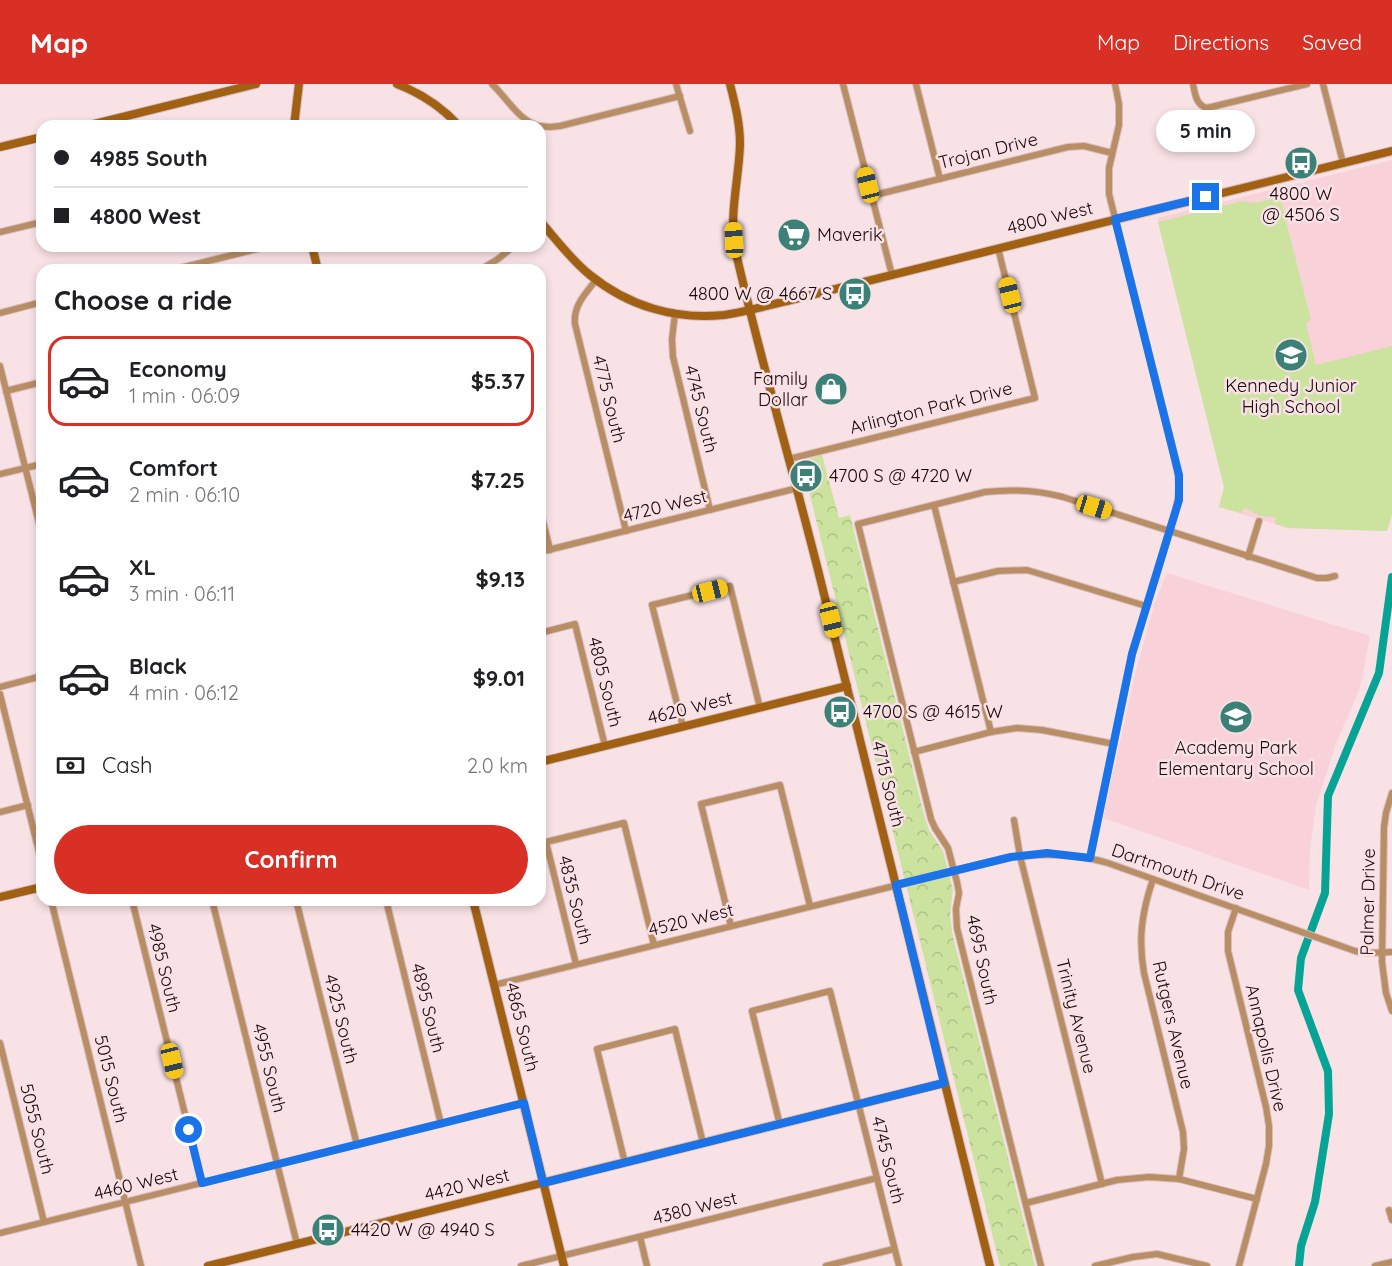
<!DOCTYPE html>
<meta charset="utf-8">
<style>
:root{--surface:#fff;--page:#f2f2f2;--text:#202124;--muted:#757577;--line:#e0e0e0;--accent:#d93025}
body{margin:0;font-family:Quicksand,sans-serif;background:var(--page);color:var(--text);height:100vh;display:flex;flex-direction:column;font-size:22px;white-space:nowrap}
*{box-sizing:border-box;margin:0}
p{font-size:20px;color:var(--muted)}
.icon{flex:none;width:33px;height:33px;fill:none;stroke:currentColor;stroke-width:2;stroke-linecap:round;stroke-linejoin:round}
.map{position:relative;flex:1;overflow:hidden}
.panel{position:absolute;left:36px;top:180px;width:510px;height:642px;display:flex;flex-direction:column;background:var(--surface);border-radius:18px;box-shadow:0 3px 9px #0003}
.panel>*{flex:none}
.banner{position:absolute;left:36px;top:36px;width:510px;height:132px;border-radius:18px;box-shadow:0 3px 9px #0003;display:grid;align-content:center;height:132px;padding:0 18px;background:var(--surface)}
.end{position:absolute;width:27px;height:27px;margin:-14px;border:8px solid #1a73e8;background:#fff;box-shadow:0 0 0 3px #fff}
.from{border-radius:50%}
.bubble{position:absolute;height:42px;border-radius:21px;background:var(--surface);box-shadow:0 3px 9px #0003;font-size:20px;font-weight:800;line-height:42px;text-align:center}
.car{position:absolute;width:18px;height:36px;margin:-18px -9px;border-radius:8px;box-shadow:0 0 4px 2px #0007;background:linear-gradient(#f5c518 24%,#345 0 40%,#f5c518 0 76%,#345 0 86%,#f5c518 0)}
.banner b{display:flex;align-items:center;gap:21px;height:57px;font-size:22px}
.banner b+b{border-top:2px solid var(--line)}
.banner i{width:15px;height:15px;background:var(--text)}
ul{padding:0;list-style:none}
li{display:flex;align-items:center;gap:18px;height:90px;margin:0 12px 9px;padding:0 6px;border:3px solid transparent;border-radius:18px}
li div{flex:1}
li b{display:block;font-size:22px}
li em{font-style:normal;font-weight:800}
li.selected{border-color:var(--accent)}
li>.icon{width:54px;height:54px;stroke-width:1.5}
h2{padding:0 18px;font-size:27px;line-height:72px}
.pay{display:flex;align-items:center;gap:15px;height:66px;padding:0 18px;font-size:22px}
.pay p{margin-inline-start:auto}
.primary-button{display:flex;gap:12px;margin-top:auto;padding:12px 18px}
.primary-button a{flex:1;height:69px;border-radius:36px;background:var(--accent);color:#fff;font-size:24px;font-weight:800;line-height:69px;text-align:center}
header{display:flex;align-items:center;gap:36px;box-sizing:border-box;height:84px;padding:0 30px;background:var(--accent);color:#fff}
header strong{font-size:28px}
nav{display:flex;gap:33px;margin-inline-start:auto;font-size:21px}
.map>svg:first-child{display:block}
.built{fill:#f9d1d9}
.grass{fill:#cbe39f}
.park{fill:url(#park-crowns)}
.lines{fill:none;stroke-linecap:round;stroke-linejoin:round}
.canal{stroke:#07a496;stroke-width:8}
.street-casing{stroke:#d5bfc3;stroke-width:8}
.secondary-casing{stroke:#d5bfc3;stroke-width:10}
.street{stroke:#ba8e64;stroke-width:6}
.secondary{stroke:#a16012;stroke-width:8}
.route{stroke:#1a73e8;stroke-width:8}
.labels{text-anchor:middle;stroke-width:5;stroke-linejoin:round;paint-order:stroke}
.street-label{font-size:18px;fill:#18070b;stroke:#f9e2e6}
.poi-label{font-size:18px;fill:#18070b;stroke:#f9e2e6;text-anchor:start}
</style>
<header>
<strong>Map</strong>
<nav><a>Map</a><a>Directions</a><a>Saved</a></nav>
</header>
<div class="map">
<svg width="1392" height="1182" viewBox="0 0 1392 1182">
<defs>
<pattern id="park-crowns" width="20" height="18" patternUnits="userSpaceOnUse" patternTransform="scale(1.5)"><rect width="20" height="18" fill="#cbe39f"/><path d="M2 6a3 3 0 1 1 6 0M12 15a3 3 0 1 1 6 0" fill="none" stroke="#aec188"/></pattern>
</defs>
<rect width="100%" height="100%" fill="#f9e2e6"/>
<g class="built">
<path d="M 1392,76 L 1392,430 L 1387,447 L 1288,444 L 1219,423 L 1224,403 L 1157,134 Z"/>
<path d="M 1167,489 L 1370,552 L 1360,604 L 1335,662 L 1316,722 L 1310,765 L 1309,806 L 1103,734 L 1136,586 L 1155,518 Z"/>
</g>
<path class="grass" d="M 1280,113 L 1311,236 L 1306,239 L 1316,281 L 1392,262 L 1392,430 L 1387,447 L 1288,444 L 1275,440 L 1276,433 L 1260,432 L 1245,424 L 1241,429 L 1219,423 L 1224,403 L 1158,138 L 1242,117 L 1254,119 Z"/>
<path class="park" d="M 822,371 L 839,434 L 850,431 L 924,731 L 929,746 L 943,767 L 953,806 L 950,831 L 952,848 L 1035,1182 L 1000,1182 L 804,387 C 803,375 812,374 822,371 Z"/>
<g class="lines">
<path class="canal" d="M 1299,1182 L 1301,1162 L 1315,1118 L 1329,1030 L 1328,987 L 1298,906 L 1301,874 L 1325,809 L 1328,712 L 1379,589 L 1392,493"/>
<defs>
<g id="street">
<path d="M 492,0 C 507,14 518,36 539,42"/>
<path d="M 676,0 L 690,47"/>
<path d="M 843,0 L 892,191"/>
<path d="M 916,0 L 940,95"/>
<path d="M 1193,0 C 1195,10 1196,21 1207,24 L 1307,0"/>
<path d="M 1323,0 L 1343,79"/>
<path d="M 540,42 L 550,43 L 560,42 L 680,12"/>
<path d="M 871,112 L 1068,63 L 1084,62 L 1112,69"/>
<path d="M 0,148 L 42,138"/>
<path d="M 172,186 L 269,162"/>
<path d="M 480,186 L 498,175 L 514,162"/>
<path d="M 596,196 C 585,210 573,222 575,240 L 626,447"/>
<path d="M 0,229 L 42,218"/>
<path d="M 675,230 L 672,255 L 673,273 L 710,426"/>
<path d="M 0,282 L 42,451"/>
<path d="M 6,307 L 42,298"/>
<path d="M 789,375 L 1035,314 L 998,164"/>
<path d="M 0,390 L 42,380"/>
<path d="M 934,421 L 991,648"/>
<path d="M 540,425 L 550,466"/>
<path d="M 540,468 L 798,404"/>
<path d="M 1248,473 L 1259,437"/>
<path d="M 953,498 L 998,487 L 1027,486 L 1146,522"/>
<path d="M 540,549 L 575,540 L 605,662"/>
<path d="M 0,603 L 42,592"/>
<path d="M 0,610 L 42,780"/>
<path d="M 683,643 L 652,521 L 730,502 L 760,624"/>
<path d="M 914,668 L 991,648 L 1017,644 L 1042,646 L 1114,660"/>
<path d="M 1392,709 L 1386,729 L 1384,743 L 1382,878 L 1386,909 L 1392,927"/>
<path d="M 0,728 L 28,721"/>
<path d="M 1014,736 L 1020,772 L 1102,1100"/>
<path d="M 1090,774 L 1132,570 L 1173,435 C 1182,406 1180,396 1173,367 L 1109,110 L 1109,84 L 1119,41 L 1119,20 L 1115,0"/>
<path d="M 1153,795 C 1142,828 1138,854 1144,889 L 1183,1048 L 1184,1065 L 1179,1095"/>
<path d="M 51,816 L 141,1182"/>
<path d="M 132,816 L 202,1099"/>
<path d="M 212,816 L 297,1160"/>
<path d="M 296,816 L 357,1061"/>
<path d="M 386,816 L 441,1040"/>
<path d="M 1236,824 L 1228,848 L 1228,867 L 1266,1023 L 1269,1042 L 1269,1062 L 1266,1080 L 1239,1182"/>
<path d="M 731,842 L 701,720 L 780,701 L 810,822"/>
<path d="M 576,880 L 546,758 L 624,739 L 654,861"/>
<path d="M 494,901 L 1011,773 C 1044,769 1076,769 1108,779 L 1355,867 L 1367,869 L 1392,868"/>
<path d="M 0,959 L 44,1138"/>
<path d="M 780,1041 L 752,927 L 830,907 L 899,1182"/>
<path d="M 625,1079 L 597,965 L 675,945 L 703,1059"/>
<path d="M 1026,1119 L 1117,1096 L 1149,1093 L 1179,1095 L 1257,1115"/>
<path d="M 1389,1126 L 1392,1136"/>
<path d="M 0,1149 L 524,1019"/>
<path d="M 640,1153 L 647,1182"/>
<path d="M 521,1182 L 877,1094"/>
<path d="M 826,1182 L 894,1165"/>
<path d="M 1041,1182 L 957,844 L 956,825 L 959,809 L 957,798 L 948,764 L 935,744 L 931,735 L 858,440 L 985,408 C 1011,405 1037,406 1063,413 L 1317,494 L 1327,494 L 1335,492"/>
<path d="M 1095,1182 L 1133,1173 L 1157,1170 L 1207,1182"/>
<path d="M 1375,1182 L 1392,1178"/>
</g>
<g id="secondary">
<path d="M 397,0 C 420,9 442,23 459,42"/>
<path d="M 730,0 C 735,20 740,39 740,60 C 739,97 728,132 736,169 C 761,278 793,386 820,494 C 877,723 933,953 990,1182"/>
<path d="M 86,42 L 256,0"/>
<path d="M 294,42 L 299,0"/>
<path d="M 0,63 L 42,53"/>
<path d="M 540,137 C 556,155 571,176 590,191 C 628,222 675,236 724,231 C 746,228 769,221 791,216 L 1392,67"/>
<path d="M 312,162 L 318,186"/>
<path d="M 540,678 L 847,602"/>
<path d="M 0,813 L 42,803"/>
<path d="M 473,816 L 564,1182"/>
<path d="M 208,1182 L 944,999"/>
</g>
</defs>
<use href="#street" class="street-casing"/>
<use href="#secondary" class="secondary-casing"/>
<use href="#street" class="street"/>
<use href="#secondary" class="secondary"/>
</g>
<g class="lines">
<path class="route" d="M 189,1046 L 202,1099 L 524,1019 L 543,1099 L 944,999 L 896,801 L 1011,773 L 1047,769 L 1090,774 L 1132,570 L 1179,416 L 1179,391 L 1115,135 L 1206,113"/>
</g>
<defs>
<symbol id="bus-disc" viewBox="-11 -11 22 22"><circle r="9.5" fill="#3b8178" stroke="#f9e2e6"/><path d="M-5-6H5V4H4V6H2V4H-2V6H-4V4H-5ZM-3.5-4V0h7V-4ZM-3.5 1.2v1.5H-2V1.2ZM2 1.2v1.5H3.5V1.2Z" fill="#fff"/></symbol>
<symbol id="supermarket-disc" viewBox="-11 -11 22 22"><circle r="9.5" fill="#3b8178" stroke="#f9e2e6"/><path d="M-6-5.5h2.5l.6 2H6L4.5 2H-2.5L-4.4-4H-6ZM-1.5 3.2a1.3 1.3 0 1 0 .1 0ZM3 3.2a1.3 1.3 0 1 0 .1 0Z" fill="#fff"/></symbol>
<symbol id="school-disc" viewBox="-11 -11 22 22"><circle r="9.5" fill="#3b8178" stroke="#f9e2e6"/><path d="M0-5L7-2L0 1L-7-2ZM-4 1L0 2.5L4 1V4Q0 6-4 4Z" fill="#fff"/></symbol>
<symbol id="shop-disc" viewBox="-11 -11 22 22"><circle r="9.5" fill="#3b8178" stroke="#f9e2e6"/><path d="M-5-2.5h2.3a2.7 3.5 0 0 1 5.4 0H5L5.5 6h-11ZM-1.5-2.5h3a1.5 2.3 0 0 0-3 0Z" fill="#fff"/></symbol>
</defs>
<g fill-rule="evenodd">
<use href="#bus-disc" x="1282" y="60" width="38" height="38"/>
<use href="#supermarket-disc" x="775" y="132" width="38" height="38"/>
<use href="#bus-disc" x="836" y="191" width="38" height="38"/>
<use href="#school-disc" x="1272" y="252" width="38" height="38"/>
<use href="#shop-disc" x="812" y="286" width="38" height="38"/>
<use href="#bus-disc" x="787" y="373" width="38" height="38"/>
<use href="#bus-disc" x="821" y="609" width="38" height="38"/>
<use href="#school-disc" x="1217" y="614" width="38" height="38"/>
<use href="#bus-disc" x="309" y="1127" width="38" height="38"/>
</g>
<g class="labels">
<g class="street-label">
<text transform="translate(988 67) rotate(-14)" y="6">Trojan Drive</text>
<text transform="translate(1050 134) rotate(-14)" y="6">4800 West</text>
<text transform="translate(609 315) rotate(76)" y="6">4775 South</text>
<text transform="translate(931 324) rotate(-14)" y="6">Arlington Park Drive</text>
<text transform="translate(701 325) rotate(76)" y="6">4745 South</text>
<text transform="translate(665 422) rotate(-14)" y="6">4720 West</text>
<text transform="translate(605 598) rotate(76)" y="6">4805 South</text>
<text transform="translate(690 624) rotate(-14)" y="6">4620 West</text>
<text transform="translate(888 700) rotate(76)" y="6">4715 South</text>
<text transform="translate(1178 788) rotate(19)" y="6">Dartmouth Drive</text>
<text transform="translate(575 816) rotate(76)" y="6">4835 South</text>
<text transform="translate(1368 818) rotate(-89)" y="6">Palmer Drive</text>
<text transform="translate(691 836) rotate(-14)" y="6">4520 West</text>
<text transform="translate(982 876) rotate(78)" y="6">4695 South</text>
<text transform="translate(164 884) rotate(76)" y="6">4985 South</text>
<text transform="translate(428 924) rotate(76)" y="6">4895 South</text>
<text transform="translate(1076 932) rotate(76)" y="6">Trinity Avenue</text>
<text transform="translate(341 935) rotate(76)" y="6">4925 South</text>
<text transform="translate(1173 941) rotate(77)" y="6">Rutgers Avenue</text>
<text transform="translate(522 943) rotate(76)" y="6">4865 South</text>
<text transform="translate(1266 964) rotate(77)" y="6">Annapolis Drive</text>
<text transform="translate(269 984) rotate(76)" y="6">4955 South</text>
<text transform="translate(111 995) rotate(76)" y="6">5015 South</text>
<text transform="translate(37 1045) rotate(76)" y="6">5055 South</text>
<text transform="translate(888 1076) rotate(76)" y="6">4745 South</text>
<text transform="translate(136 1100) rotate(-14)" y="6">4460 West</text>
<text transform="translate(467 1101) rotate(-14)" y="6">4420 West</text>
<text transform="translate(695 1124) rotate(-14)" y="6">4380 West</text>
</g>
<g class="poi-label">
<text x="1301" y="116" text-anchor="middle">4800 W<tspan x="1301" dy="21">@ 4506 S</tspan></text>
<text x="817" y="157">Maverik</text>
<text x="832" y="216" text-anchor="end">4800 W @ 4667 S</text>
<text x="808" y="301" text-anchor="end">Family<tspan x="808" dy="21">Dollar</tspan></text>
<text x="1291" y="308" text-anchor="middle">Kennedy Junior<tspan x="1291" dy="21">High School</tspan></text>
<text x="829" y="398">4700 S @ 4720 W</text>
<text x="863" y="634">4700 S @ 4615 W</text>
<text x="1236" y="670" text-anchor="middle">Academy Park<tspan x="1236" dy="21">Elementary School</tspan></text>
<text x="351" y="1152">4420 W @ 4940 S</text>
</g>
</g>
</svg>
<i class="end from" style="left:189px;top:1046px"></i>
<i class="end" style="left:1206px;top:113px"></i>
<div class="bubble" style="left:1156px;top:26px;width:99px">5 min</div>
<i class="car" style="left:868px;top:101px;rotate:346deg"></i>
<i class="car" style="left:734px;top:156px;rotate:357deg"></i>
<i class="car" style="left:1010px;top:211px;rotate:346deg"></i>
<i class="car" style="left:1094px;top:423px;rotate:107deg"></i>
<i class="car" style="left:710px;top:507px;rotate:76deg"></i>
<i class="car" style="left:831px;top:536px;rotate:166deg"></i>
<i class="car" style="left:172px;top:977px;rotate:166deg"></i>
<div class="banner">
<b><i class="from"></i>4985 South</b>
<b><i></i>4800 West</b>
</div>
<section class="panel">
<h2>Choose a ride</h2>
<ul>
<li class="selected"><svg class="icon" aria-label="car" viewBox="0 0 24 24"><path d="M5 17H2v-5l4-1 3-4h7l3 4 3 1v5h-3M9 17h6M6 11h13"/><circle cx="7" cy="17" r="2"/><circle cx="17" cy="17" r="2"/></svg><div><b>Economy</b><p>1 min · 06:09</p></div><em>$5.37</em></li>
<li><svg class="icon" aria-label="car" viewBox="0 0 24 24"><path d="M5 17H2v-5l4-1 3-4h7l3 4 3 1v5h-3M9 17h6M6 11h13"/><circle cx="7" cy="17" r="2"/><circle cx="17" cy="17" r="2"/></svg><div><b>Comfort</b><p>2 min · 06:10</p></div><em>$7.25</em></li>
<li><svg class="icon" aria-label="car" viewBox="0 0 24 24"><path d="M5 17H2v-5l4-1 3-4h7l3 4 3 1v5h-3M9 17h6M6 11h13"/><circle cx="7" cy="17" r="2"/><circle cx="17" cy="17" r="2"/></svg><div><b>XL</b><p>3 min · 06:11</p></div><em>$9.13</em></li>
<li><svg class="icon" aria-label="car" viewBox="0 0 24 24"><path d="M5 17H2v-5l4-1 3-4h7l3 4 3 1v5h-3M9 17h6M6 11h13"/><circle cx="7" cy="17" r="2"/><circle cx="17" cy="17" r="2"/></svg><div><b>Black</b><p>4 min · 06:12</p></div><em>$9.01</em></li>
</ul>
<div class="pay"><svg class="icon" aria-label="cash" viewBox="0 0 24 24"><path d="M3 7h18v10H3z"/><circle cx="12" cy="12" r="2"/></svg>Cash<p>2.0 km</p></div>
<div class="primary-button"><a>Confirm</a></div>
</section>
</div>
